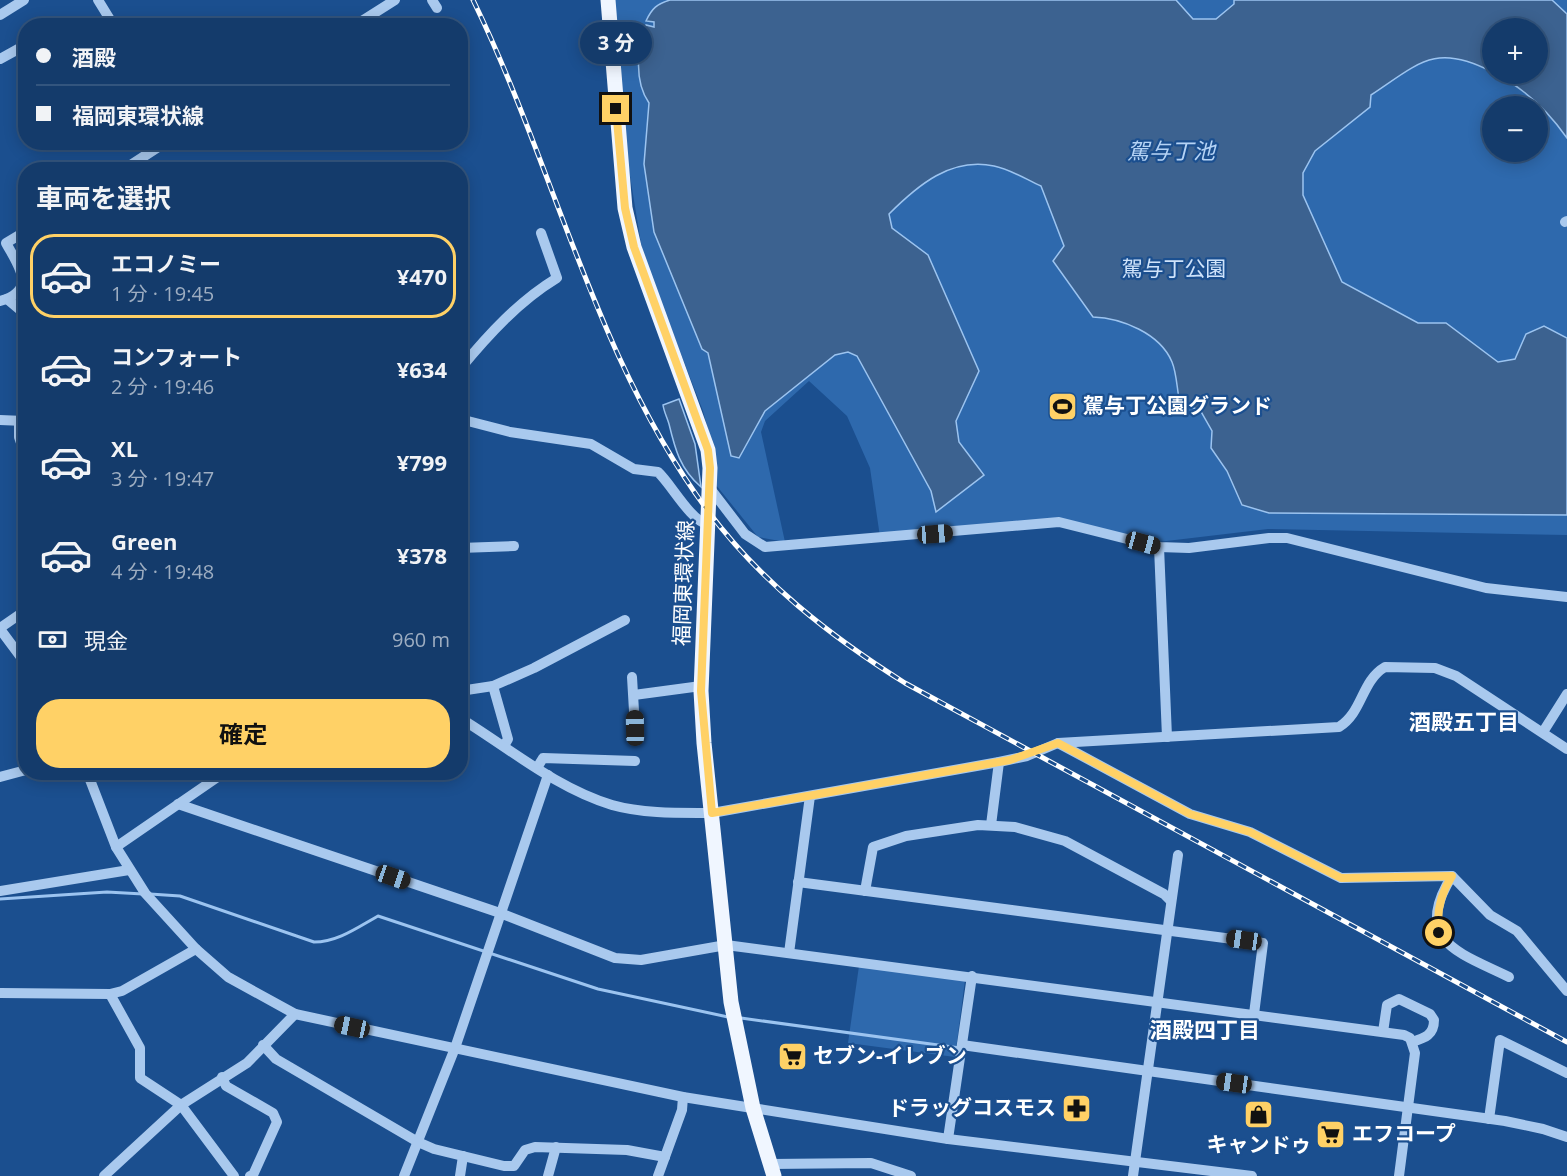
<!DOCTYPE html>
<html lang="ja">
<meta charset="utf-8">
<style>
:root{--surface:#143b6b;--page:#214673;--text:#f1f3f6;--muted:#9dadc1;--line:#33557e;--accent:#ffd166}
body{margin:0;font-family:"Open Sans","Noto Sans JP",sans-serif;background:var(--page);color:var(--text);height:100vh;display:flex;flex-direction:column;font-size:22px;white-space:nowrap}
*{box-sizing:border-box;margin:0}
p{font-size:20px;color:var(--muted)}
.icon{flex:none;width:33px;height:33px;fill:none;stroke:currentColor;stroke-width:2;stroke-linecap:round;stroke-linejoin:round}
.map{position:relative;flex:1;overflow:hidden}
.details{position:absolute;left:18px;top:162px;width:450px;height:618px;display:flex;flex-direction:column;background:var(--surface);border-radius:24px;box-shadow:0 3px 15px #0003,0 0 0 2px var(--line)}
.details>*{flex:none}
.hud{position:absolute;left:18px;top:18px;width:450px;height:132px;border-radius:24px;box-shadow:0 3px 15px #0003,0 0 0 2px var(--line);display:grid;align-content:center;height:132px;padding:0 18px;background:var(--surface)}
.tools{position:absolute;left:1482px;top:18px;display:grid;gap:12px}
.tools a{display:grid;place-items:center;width:66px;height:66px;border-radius:50%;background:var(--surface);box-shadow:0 3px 15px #0003,0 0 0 2px var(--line);font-size:30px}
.end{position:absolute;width:27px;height:27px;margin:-14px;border:8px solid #ffd166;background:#111;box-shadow:0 0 0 3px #111}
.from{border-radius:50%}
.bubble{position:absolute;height:42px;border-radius:21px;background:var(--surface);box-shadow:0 3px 15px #0003,0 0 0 2px var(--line);font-size:20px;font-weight:700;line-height:42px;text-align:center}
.car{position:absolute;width:18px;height:36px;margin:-18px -9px;border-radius:8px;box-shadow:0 0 4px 2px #0007;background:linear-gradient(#222 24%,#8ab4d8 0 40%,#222 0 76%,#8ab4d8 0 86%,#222 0)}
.hud b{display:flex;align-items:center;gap:21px;height:57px;font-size:22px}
.hud b+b{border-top:2px solid var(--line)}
.hud i{width:15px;height:15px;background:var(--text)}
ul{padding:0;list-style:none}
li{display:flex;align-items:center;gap:18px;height:84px;margin:0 12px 9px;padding:0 6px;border:3px solid transparent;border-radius:24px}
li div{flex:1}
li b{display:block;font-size:22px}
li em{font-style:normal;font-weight:700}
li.selected{border-color:var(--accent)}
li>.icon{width:54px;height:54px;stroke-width:1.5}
h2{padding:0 18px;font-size:27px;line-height:72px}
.pay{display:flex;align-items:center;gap:15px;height:66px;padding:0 18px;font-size:22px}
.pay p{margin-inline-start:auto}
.primary-button{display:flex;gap:12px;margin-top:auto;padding:12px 18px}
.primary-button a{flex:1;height:69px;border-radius:24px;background:var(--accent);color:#111;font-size:24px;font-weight:700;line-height:69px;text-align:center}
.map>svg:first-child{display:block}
.green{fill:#2e69ad;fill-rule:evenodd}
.water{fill:#3c6290;stroke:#9cc4f0;stroke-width:1.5}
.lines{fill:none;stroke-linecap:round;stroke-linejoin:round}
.stream{stroke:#9cc4f0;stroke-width:3}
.minor{stroke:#a9c9ee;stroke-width:10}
.major{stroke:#f0f6ff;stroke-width:15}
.rail-casing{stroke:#fff;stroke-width:5}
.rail{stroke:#1b4f8f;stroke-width:3;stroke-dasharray:9;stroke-linecap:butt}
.route{stroke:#ffd166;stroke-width:8}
.labels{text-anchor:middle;stroke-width:4.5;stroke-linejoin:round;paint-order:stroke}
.park-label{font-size:21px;fill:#cfe3fa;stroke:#1b4f8f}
.poi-label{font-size:21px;font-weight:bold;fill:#fff;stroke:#1b4f8f;text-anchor:start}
.street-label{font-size:21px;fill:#fff;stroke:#1b4f8f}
.water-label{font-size:22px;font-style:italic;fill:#b5d3f5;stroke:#1b4f8f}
.neighbourhood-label{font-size:22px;font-weight:bold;fill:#fff;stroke:#1b4f8f}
</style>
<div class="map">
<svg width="1567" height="1176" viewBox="0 0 1567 1176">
<rect width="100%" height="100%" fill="#1b4f8f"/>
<g class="green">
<path d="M 614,0 L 1567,0 L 1567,535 L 1268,529 L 1158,542 L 1060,519 L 880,537 L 870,468 L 847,416 L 809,381 L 765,421 L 761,432 L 785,542 L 758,537 L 716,485 L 715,455 L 703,411 L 643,256 L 626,151 ZM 1492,28 L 1538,28 L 1538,74 L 1492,74 ZM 1492,106 L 1538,106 L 1538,152 L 1492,152 Z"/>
<path d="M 859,966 L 965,980 L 955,1057 L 848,1043 Z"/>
</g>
<g class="water">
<path d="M 670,0 L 1176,0 L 1193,19 L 1216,19 L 1234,4 L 1234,0 L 1552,0 L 1567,14 L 1567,138 C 1548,111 1525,89 1496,74 L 1538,74 L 1538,28 L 1492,28 L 1492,72 C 1435,42 1418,64 1371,95 L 1370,107 L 1315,151 L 1303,173 L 1303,195 L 1342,282 L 1418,323 L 1446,323 L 1498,362 L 1515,359 L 1526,334 L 1544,326 L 1567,338 L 1567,515 L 1269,513 L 1242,505 L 1227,471 L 1211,448 L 1212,431 L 1200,410 L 1180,404 C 1177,391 1177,374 1172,362 C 1160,333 1121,318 1093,317 L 1053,261 L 1064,246 L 1041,186 C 1027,180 1010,169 994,166 C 951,157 918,185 889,214 L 892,228 L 928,255 L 979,371 L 956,421 L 959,442 L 984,475 L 936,512 L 931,491 L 857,356 L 848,352 L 835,355 L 765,411 L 739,458 L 731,456 L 708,353 L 702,349 L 654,232 L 644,164 L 649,103 C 634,81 637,50 646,25 L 654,27 L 654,22 L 646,21 C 652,8 657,4 670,0 Z"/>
<path d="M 679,399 L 695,444 L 701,487 C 680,469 675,449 669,424 C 667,417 664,412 663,405 Z"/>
</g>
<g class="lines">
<g class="stream">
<path d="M 150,894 L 180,896 L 314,942 C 338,942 358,927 378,916 L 598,989 L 728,1017"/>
<path d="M 0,899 L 107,892 L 143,894"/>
<path d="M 741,1018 L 960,1048"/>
</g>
<g class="minor">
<path d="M 98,0 L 114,26"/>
<path d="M 432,0 L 437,8"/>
<path d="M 0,15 L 24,0"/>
<path d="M 354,26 L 395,0"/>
<path d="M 0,59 L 20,48"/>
<path d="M 123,170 L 166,142"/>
<path d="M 1565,222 L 1567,221"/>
<path d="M 7,299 L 26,315"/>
<path d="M 0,301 C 38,290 19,267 6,243 L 26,231"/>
<path d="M 460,369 C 488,335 519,301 557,278 L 541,233"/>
<path d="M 460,419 L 510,432 L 591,444 L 634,469 L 658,472 C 671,484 691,521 707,524"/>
<path d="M 0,420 L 24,421"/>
<path d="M 19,420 L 19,437 L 26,457"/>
<path d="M 709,487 L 745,534 L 765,547 L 1059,522 L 1159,547 L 1189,548 L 1269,538 L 1287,538 L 1486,588 L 1567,597"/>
<path d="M 1159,547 L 1167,737"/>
<path d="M 460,548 L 514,546"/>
<path d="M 0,628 L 26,610"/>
<path d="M 0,629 L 26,664"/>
<path d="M 632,677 L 635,728"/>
<path d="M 493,686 L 508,739 L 504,746"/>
<path d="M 460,691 L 493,686 L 534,668 L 625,620"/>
<path d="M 634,695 L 701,686"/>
<path d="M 460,718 C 509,748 556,788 612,805 C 644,814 679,813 712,813 L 999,762 L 1027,756 L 1058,743 L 1339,727 C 1363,712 1361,681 1385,667 L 1435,668 L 1456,676 L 1567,749"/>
<path d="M 1543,732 L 1567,694"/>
<path d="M 1058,743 L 1190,814 L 1250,832 L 1341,878 L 1452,876 L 1490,915 L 1517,931 L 1567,991"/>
<path d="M 537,768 L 543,758 L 635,761"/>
<path d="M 87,772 L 116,847 L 145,893 L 196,949 L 228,977 L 295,1014 L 683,1097 L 948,1139 L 1252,1176"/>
<path d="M 0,777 L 26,770"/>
<path d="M 178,804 L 500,913 L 615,958 L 641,960 L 726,945 L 1404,1035 L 1410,1038 L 1415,1053 L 1399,1176"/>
<path d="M 991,825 L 999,762"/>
<path d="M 116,847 L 225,772"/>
<path d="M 1452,876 C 1411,941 1460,953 1509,977"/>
<path d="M 798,882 L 1263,943 L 1254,1014"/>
<path d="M 0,891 L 129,870"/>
<path d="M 865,891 L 873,847 L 906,836 L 978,825 L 1015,827 L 1065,841 L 1164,894 L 1171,901"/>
<path d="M 789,953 L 810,796"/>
<path d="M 0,993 L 110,994 L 122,991 L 196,949"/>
<path d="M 110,994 L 140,1048 L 140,1078 L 181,1105 L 234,1176"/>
<path d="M 1383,1032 L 1387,1005 L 1399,999 L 1430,1014 L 1434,1020 C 1434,1035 1425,1038 1412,1042"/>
<path d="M 263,1045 L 276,1059 L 418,1142 L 434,1149 L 504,1166 L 514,1166 L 525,1150 L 535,1147 L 627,1150 L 665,1157"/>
<path d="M 962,1045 L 1505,1121 L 1543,1129 L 1567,1137"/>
<path d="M 222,1077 L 226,1086 L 273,1113 L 277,1122 L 253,1175 L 250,1176"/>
<path d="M 1489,1119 L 1500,1040 L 1567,1073"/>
<path d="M 948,1139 L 972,976"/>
<path d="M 770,1164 L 871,1163 L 911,1176"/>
<path d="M 104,1176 L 181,1105 L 247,1063 L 295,1014"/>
<path d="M 404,1176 L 455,1048 L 548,775"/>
<path d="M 460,1176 L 463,1156"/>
<path d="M 548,1176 L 556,1147"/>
<path d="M 658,1176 L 682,1110 L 683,1097"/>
<path d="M 1133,1176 L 1178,855"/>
</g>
<path class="major" d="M 608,0 L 625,208 L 634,247 L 708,450 L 710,468 L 701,691 L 704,743 L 731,1002 L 753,1108 L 774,1176"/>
<defs>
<path id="rail" d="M 473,0 C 555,168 595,359 708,511 C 761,582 830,636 905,683 L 1567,1042"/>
</defs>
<use href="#rail" class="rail-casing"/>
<use href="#rail" class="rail"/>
</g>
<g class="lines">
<path class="route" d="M 616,109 L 625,208 L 634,247 L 708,450 L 710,468 L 701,691 L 712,813 L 1010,760 L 1058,743 L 1190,814 L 1250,832 L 1341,878 L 1452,876 C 1441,893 1436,913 1439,933"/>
</g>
<defs>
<symbol id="stadium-square" viewBox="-11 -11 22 22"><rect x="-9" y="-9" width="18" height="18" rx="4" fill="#ffd166" stroke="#1b4f8f"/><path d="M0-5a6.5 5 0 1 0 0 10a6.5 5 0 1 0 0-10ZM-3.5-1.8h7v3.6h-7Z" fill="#111"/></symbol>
<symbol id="supermarket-square" viewBox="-11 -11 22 22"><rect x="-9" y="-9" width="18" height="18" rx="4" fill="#ffd166" stroke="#1b4f8f"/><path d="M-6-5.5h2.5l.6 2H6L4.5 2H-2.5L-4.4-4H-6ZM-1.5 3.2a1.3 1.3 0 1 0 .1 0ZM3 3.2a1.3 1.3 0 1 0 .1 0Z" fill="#111"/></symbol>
<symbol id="pharmacy-square" viewBox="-11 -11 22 22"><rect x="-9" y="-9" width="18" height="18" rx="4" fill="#ffd166" stroke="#1b4f8f"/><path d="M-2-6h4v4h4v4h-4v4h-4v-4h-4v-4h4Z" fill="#111"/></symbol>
<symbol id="shop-square" viewBox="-11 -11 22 22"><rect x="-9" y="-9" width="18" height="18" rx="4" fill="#ffd166" stroke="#1b4f8f"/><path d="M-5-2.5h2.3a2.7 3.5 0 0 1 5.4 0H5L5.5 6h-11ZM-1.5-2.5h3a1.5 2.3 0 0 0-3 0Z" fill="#111"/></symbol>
</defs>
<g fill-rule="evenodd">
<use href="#stadium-square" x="1046" y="390" width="33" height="33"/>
<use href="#supermarket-square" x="776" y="1040" width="33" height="33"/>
<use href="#pharmacy-square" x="1060" y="1092" width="33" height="33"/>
<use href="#shop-square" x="1242" y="1098" width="33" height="33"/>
<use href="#supermarket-square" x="1314" y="1118" width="33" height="33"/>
</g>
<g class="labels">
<g class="park-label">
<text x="1174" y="276">駕与丁公園</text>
</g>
<g class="poi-label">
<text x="1083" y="413">駕与丁公園グランド</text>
<text x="813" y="1063">セブン-イレブン</text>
<text x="1056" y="1115" text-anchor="end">ドラッグコスモス</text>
<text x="1352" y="1141">エフコープ</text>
<text x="1259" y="1152" text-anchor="middle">キャンドゥ</text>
</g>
<g class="street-label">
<text transform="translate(684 583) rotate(-88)" y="7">福岡東環状線</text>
</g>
<g class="water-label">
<text x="1171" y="159">駕与丁池</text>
</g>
<g class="neighbourhood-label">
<text x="1464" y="730">酒殿五丁目</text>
<text x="1205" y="1038">酒殿四丁目</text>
</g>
</g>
</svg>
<div class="tools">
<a>+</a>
<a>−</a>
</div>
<i class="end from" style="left:1439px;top:933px"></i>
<i class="end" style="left:616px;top:109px"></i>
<div class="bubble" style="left:580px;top:22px;width:72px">3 分</div>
<i class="car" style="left:935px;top:534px;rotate:86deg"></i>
<i class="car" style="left:1143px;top:543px;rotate:105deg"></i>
<i class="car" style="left:635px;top:728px;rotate:359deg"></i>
<i class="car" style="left:393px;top:877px;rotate:109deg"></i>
<i class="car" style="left:1244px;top:940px;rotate:278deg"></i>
<i class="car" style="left:352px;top:1027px;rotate:282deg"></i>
<i class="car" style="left:1234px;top:1083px;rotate:278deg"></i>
<div class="hud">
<b><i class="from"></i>酒殿</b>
<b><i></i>福岡東環状線</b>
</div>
<section class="details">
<h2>車両を選択</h2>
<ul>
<li class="selected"><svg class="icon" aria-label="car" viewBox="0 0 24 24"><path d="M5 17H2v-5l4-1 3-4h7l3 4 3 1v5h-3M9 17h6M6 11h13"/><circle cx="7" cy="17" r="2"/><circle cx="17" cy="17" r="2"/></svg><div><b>エコノミー</b><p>1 分 · 19:45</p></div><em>¥470</em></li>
<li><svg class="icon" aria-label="car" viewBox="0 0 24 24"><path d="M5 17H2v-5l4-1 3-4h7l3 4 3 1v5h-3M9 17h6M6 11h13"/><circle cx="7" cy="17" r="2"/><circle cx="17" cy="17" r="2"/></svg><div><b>コンフォート</b><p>2 分 · 19:46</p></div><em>¥634</em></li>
<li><svg class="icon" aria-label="car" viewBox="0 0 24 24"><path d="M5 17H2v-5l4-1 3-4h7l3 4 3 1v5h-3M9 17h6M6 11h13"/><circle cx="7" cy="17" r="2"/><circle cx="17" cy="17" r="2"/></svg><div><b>XL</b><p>3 分 · 19:47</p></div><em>¥799</em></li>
<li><svg class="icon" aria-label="car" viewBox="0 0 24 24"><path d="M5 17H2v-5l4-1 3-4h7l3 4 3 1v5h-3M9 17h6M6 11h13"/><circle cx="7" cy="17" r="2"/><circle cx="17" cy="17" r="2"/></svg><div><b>Green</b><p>4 分 · 19:48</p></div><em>¥378</em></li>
</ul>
<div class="pay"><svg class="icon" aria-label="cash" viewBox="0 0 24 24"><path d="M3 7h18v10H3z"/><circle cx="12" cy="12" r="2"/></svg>現金<p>960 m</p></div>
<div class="primary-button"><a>確定</a></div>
</section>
</div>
